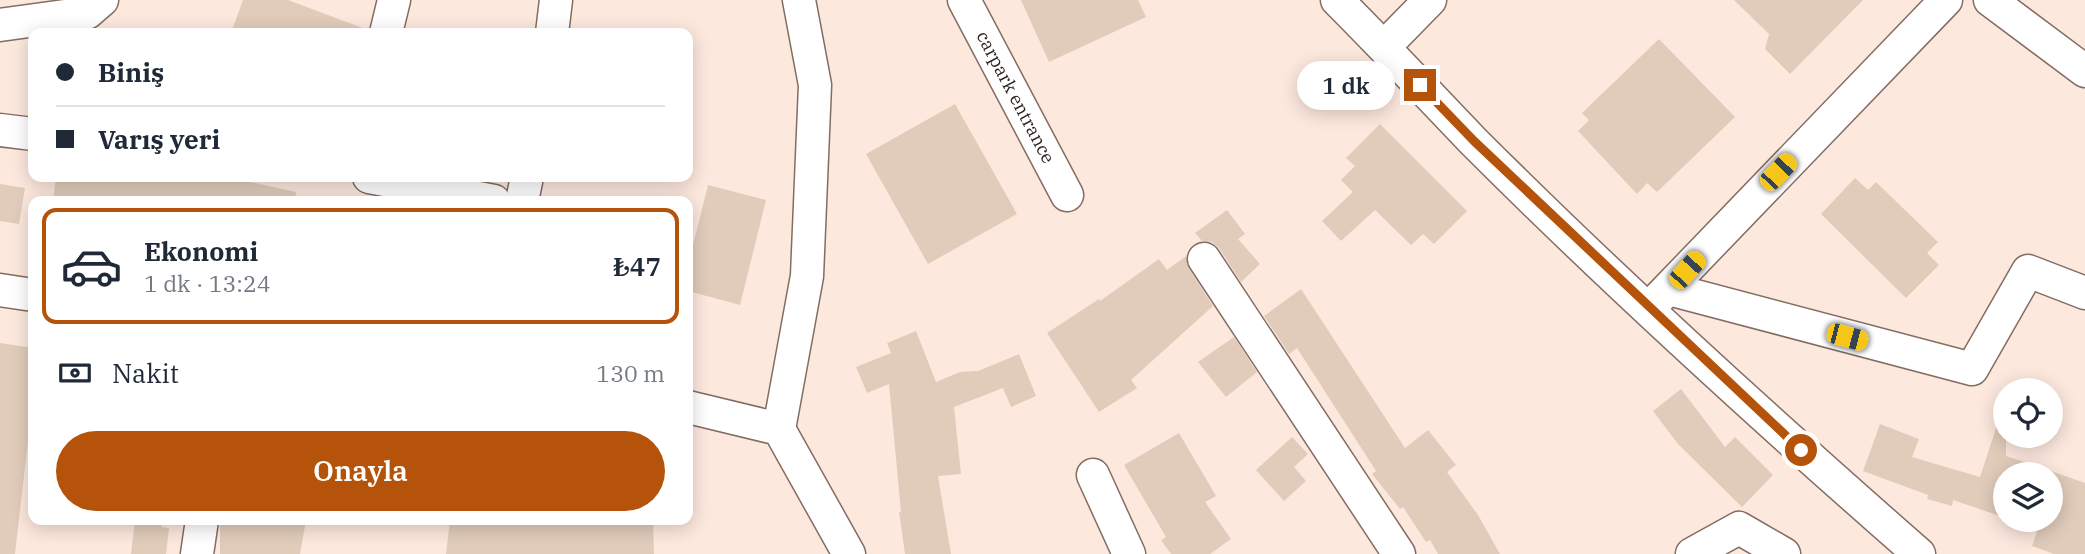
<!DOCTYPE html>
<html lang="tr">
<meta charset="utf-8">
<style>
:root{--surface:#fff;--page:#f6f6f7;--text:#1f2937;--muted:#747a83;--line:#e0e1e3;--accent:#b45309}
body{margin:0;font-family:"IBM Plex Serif",serif;background:var(--page);color:var(--text);height:100vh;display:flex;flex-direction:column;font-size:26px;white-space:nowrap}
*{box-sizing:border-box;margin:0}
p{font-size:23px;color:var(--muted)}
.icon{flex:none;width:38px;height:38px;fill:none;stroke:currentColor;stroke-width:2;stroke-linecap:round;stroke-linejoin:round}
.map{position:relative;flex:1;overflow:hidden}
.panel{position:absolute;left:28px;top:196px;width:665px;height:329px;display:flex;flex-direction:column;background:var(--surface);border-radius:14px;box-shadow:0 4px 18px #0003}
.panel>*{flex:none}
.banner{position:absolute;left:28px;top:28px;width:665px;height:154px;border-radius:14px;box-shadow:0 4px 18px #0003;display:grid;align-content:center;height:154px;padding:0 28px;background:var(--surface)}
.tools{position:absolute;left:1993px;top:378px;display:grid;gap:14px}
.tools a{display:grid;place-items:center;width:70px;height:70px;border-radius:50%;background:var(--surface);box-shadow:0 4px 18px #0003;font-size:35px}
.end{position:absolute;width:32px;height:32px;margin:-16px;border:9px solid #b45309;background:#fff;box-shadow:0 0 0 4px #fff}
.from{border-radius:50%}
.bubble{position:absolute;height:49px;border-radius:24px;background:var(--surface);box-shadow:0 4px 18px #0003;font-size:23px;font-weight:600;line-height:49px;text-align:center}
.car{position:absolute;width:21px;height:42px;margin:-21px -10px;border-radius:9px;box-shadow:0 0 5px 2px #0007;background:linear-gradient(#f5c518 24%,#345 0 40%,#f5c518 0 76%,#345 0 86%,#f5c518 0)}
.banner b{display:flex;align-items:center;gap:24px;height:66px;font-size:26px}
.banner b+b{border-top:2px solid var(--line)}
.banner i{width:18px;height:18px;background:var(--text)}
ul{padding:12px 0 0;list-style:none}
li{display:flex;align-items:center;gap:21px;height:116px;margin:0 14px 10px;padding:0 14px;border:4px solid transparent;border-radius:14px}
li div{flex:1}
li b{display:block;font-size:26px}
li em{font-style:normal;font-weight:600}
li.current{border-color:var(--accent)}
li>.icon{width:63px;height:63px;stroke-width:1.5}
.pay{display:flex;align-items:center;gap:18px;height:77px;padding:0 28px;font-size:26px}
.pay p{margin-inline-start:auto}
.action{display:flex;gap:14px;margin-top:auto;padding:14px 28px}
.action a{flex:1;height:80px;border-radius:42px;background:var(--accent);color:#fff;font-size:28px;font-weight:600;line-height:80px;text-align:center}
.map>svg:first-child{display:block}
.building{fill:#e1ccbb}
.lines{fill:none;stroke-linecap:round;stroke-linejoin:round}
.minor-casing{stroke:#836d62;stroke-width:35}
.minor{stroke:#fff;stroke-width:32}
.route{stroke:#b45309;stroke-width:9}
.labels{text-anchor:middle;stroke-width:5;stroke-linejoin:round;paint-order:stroke}
.street-label{font-size:18px;fill:#2e2520;stroke:#fff}
</style>
<div class="map">
<svg width="2085" height="554" viewBox="0 0 2085 554">
<rect width="100%" height="100%" fill="#fde8de"/>
<g class="building">
<path d="M 243,0 L 288,0 L 368,30 L 368,33 L 231,33 Z"/>
<path d="M 1021,0 L 1138,0 L 1146,17 L 1049,62 Z"/>
<path d="M 1734,0 L 1863,0 L 1790,74 L 1765,49 L 1769,34 Z"/>
<path d="M 1659,39 L 1735,117 L 1657,192 L 1647,183 L 1637,194 L 1578,131 L 1589,120 L 1582,113 Z"/>
<path d="M 955,104 L 1017,214 L 928,264 L 866,154 Z"/>
<path d="M 1380,124 L 1467,211 L 1434,244 L 1423,234 L 1411,245 L 1375,210 L 1341,241 L 1322,221 L 1353,192 L 1341,180 L 1355,166 L 1346,158 Z"/>
<path d="M 56,177 L 228,177 L 296,192 L 295,201 L 53,201 Z"/>
<path d="M 1855,178 L 1868,190 L 1876,182 L 1938,242 L 1927,253 L 1939,265 L 1906,298 L 1821,214 Z"/>
<path d="M 0,184 L 25,188 L 19,224 L 0,221 Z"/>
<path d="M 708,185 L 766,200 L 740,305 L 688,291 L 688,265 Z"/>
<path d="M 1227,210 L 1245,234 L 1238,239 L 1260,264 L 1241,282 L 1219,248 L 1212,242 L 1202,241 L 1195,233 Z"/>
<path d="M 1186,256 L 1189,269 L 1213,306 L 1131,380 L 1137,388 L 1099,412 L 1047,333 L 1099,299 L 1100,301 L 1159,259 L 1167,270 Z"/>
<path d="M 1301,289 L 1405,448 L 1428,430 L 1456,465 L 1447,472 L 1478,515 L 1500,554 L 1438,554 L 1430,540 L 1426,542 L 1403,507 L 1400,509 L 1372,474 L 1376,471 L 1297,348 L 1289,354 L 1264,316 Z"/>
<path d="M 916,331 L 936,382 L 960,372 L 978,371 L 1019,354 L 1036,396 L 1011,407 L 1003,388 L 954,407 L 961,474 L 938,476 L 951,554 L 905,554 L 899,512 L 901,512 L 889,384 L 867,393 L 856,367 L 891,353 L 887,343 Z"/>
<path d="M 1234,337 L 1257,372 L 1226,397 L 1198,362 Z"/>
<path d="M 0,343 L 33,348 L 33,398 L 15,554 L 0,554 Z"/>
<path d="M 1681,389 L 1725,447 L 1735,437 L 1773,475 L 1742,507 L 1678,444 L 1653,411 Z"/>
<path d="M 2001,413 L 2006,413 L 2006,456 L 2048,470 L 2047,474 L 2006,474 L 2006,518 L 1953,500 L 1952,506 L 1927,499 L 1928,495 L 1863,471 L 1880,424 L 1919,439 L 1912,457 L 1980,477 Z"/>
<path d="M 1179,433 L 1216,496 L 1205,502 L 1231,539 L 1210,554 L 1171,554 L 1161,540 L 1166,537 L 1124,465 Z"/>
<path d="M 1292,437 L 1308,454 L 1294,467 L 1306,481 L 1284,501 L 1256,470 Z"/>
<path d="M 2051,471 L 2085,483 L 2085,554 L 2054,554 L 2032,546 L 2041,520 L 2051,520 Z"/>
<path d="M 135,520 L 163,520 L 161,527 L 169,528 L 166,554 L 131,554 Z"/>
<path d="M 220,520 L 306,520 L 300,554 L 220,554 Z"/>
<path d="M 450,520 L 653,520 L 654,554 L 446,554 Z"/>
</g>
<g class="lines">
<defs>
<g id="minor">
<path id="s1" d="M 964,0 L 1067,195"/>
<path d="M 1337,0 C 1383,46 1428,94 1473,141 C 1616,284 1767,421 1919,554"/>
<path d="M 1990,0 L 2085,71"/>
<path d="M 0,25 L 87,13 L 102,0"/>
<path d="M 386,33 L 394,0"/>
<path d="M 552,33 L 556,0"/>
<path d="M 1384,47 L 1430,0"/>
<path d="M 0,130 L 33,134"/>
<path d="M 369,177 L 494,201"/>
<path d="M 522,201 L 527,177"/>
<path d="M 1204,259 L 1399,554"/>
<path d="M 1669,289 L 1972,369 L 2028,271 L 2085,293"/>
<path d="M 0,290 L 33,295"/>
<path d="M 1656,301 L 1946,0"/>
<path d="M 688,407 L 779,429 L 849,554"/>
<path d="M 779,429 L 807,276 L 815,85 L 799,0"/>
<path d="M 1093,475 L 1129,554"/>
<path d="M 197,554 L 202,520"/>
<path d="M 1692,554 L 1739,528 L 1784,554"/>
</g>
</defs>
<use href="#minor" class="minor-casing"/>
<use href="#minor" class="minor"/>
</g>
<g class="lines">
<path class="route" d="M 1420,85 L 1474,141 L 1801,450"/>
</g>
<g class="labels">
<g class="street-label">
<text dy="6" stroke="none"><textPath href="#s1" startOffset="110">carpark entrance</textPath></text>
</g>
</g>
</svg>
<div class="tools">
<a><svg class="icon" aria-label="locate" viewBox="0 0 24 24"><circle cx="12" cy="12" r="6"/><path d="M12 2v4M12 18v4M2 12h4M18 12h4"/></svg></a>
<a><svg class="icon" aria-label="layers" viewBox="0 0 24 24"><path d="M12 4l9 5-9 5-9-5zM3 14l9 5 9-5"/></svg></a>
</div>
<i class="end from" style="left:1801px;top:450px"></i>
<i class="end" style="left:1420px;top:85px"></i>
<div class="bubble" style="left:1297px;top:61px;width:98px">1 dk</div>
<i class="car" style="left:1778px;top:172px;rotate:44deg"></i>
<i class="car" style="left:1687px;top:270px;rotate:42deg"></i>
<i class="car" style="left:1847px;top:337px;rotate:105deg"></i>
<div class="banner">
<b><i class="from"></i>Biniş</b>
<b><i></i>Varış yeri</b>
</div>
<section class="panel">
<ul>
<li class="current"><svg class="icon" aria-label="car" viewBox="0 0 24 24"><path d="M5 17H2v-5l4-1 3-4h7l3 4 3 1v5h-3M9 17h6M6 11h13"/><circle cx="7" cy="17" r="2"/><circle cx="17" cy="17" r="2"/></svg><div><b>Ekonomi</b><p>1 dk · 13:24</p></div><em>₺47</em></li>
</ul>
<div class="pay"><svg class="icon" aria-label="cash" viewBox="0 0 24 24"><path d="M3 7h18v10H3z"/><circle cx="12" cy="12" r="2"/></svg>Nakit<p>130 m</p></div>
<div class="action"><a>Onayla</a></div>
</section>
</div>
